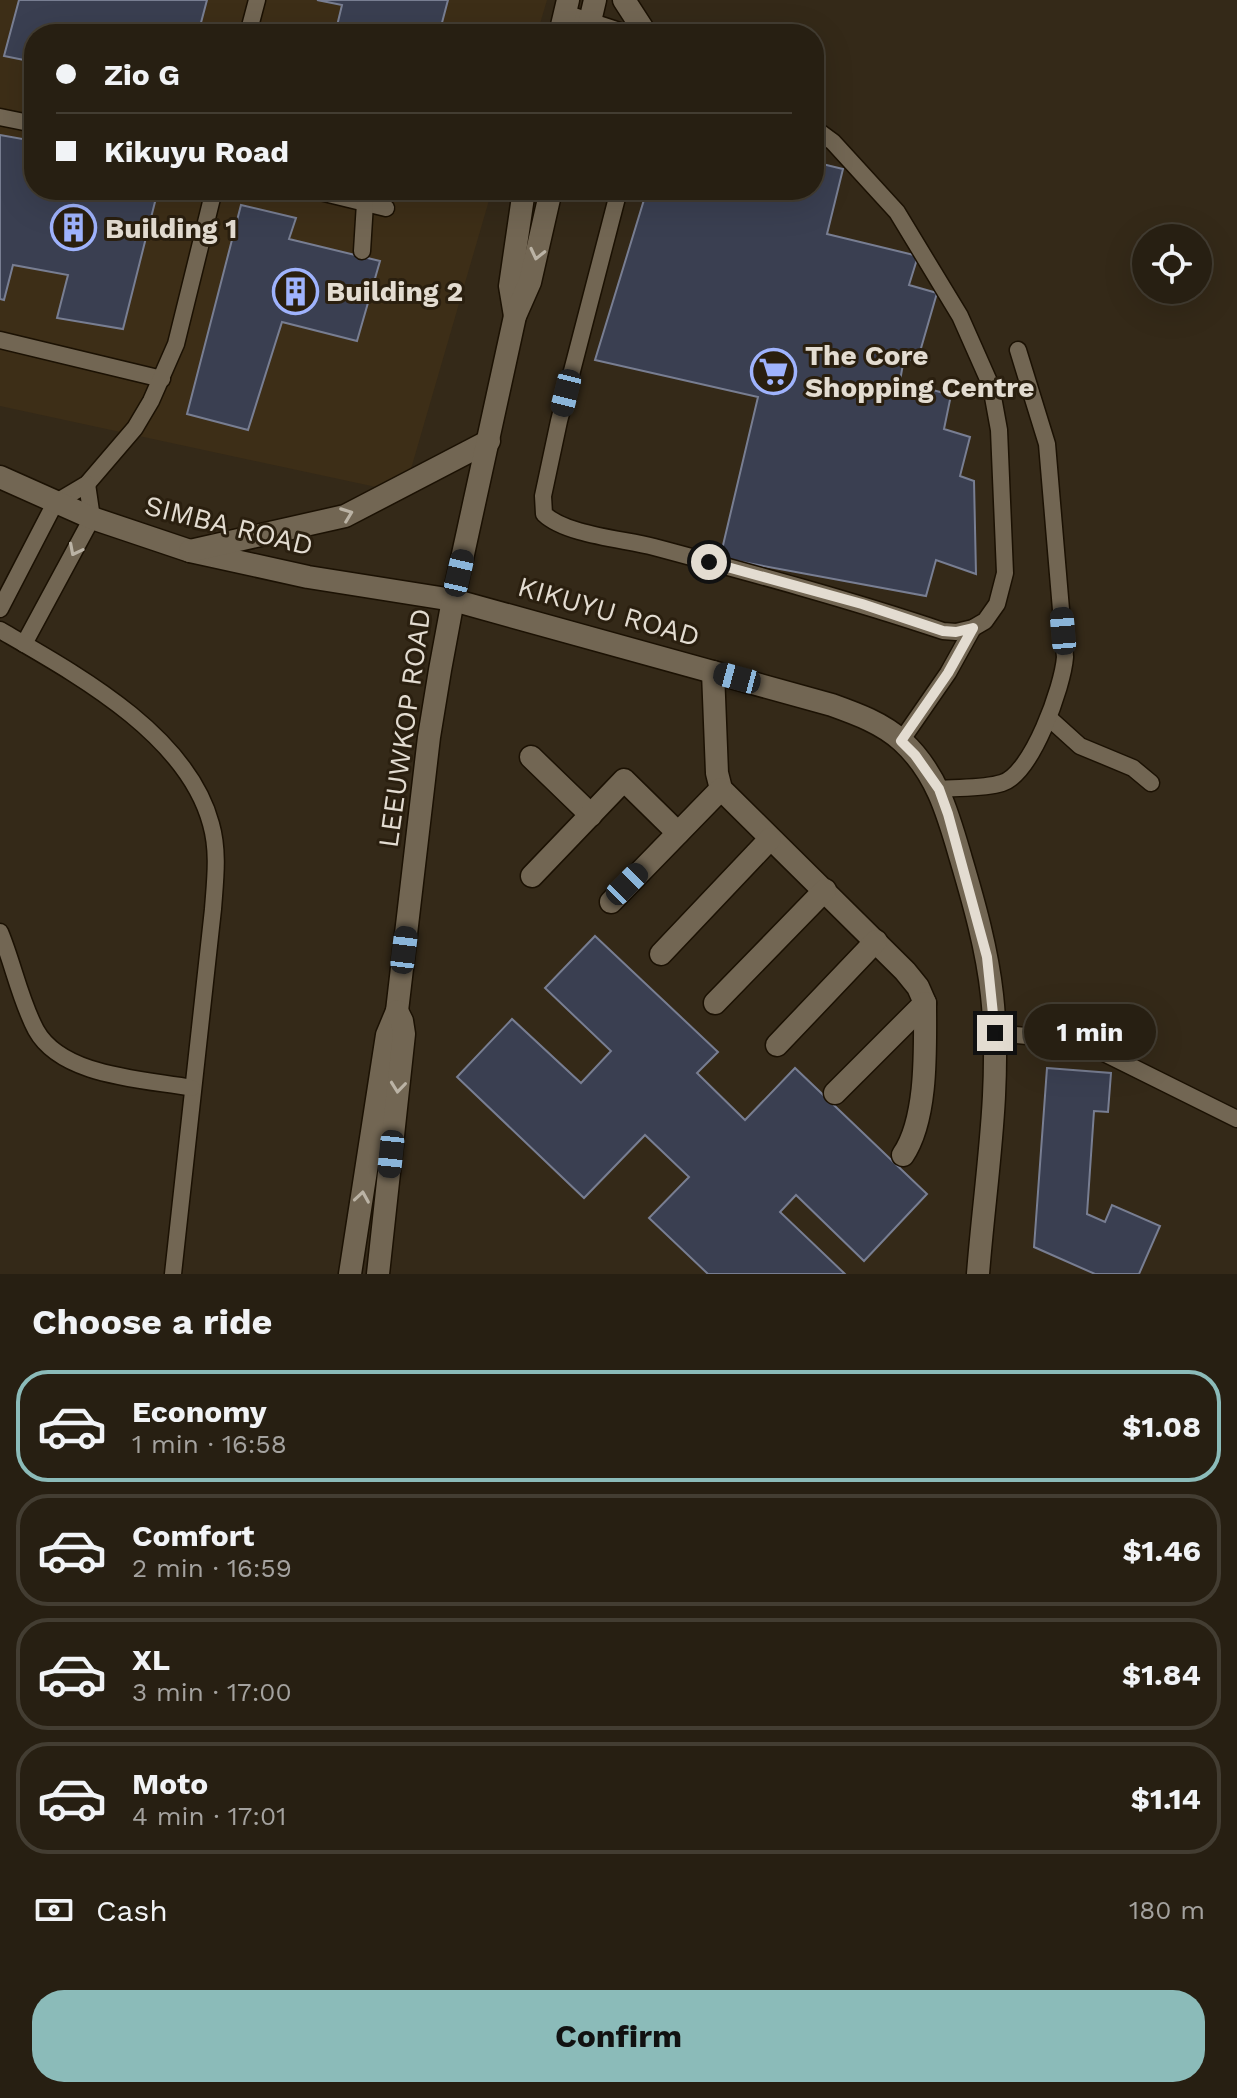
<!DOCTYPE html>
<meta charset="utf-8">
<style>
:root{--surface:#271f12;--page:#2f271b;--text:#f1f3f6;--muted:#a4a29f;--line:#433d32;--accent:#8bbbb9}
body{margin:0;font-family:"Work Sans",sans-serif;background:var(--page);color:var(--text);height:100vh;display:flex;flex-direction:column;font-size:30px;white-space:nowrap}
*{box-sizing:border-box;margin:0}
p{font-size:26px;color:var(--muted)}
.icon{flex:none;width:44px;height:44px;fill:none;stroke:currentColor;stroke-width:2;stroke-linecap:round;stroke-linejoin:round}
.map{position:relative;height:1274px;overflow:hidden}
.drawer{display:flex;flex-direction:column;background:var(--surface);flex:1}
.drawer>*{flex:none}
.hud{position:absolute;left:24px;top:24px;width:800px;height:176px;border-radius:32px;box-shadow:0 8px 32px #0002,0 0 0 2px var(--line);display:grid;align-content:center;height:176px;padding:0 32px;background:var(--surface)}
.fabs{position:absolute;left:1132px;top:224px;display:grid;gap:16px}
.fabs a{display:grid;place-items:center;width:80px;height:80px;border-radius:50%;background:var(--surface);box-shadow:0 8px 32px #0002,0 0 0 2px var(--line);font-size:40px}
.end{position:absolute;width:36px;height:36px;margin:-18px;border:10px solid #e3dcd1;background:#111;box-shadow:0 0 0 4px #111}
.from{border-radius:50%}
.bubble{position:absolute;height:56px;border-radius:28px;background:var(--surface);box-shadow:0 8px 32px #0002,0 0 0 2px var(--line);font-size:26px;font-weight:700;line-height:56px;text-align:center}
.car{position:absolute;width:24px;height:48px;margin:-24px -12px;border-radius:10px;box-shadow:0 0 6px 2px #0007;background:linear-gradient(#222 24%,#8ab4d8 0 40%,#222 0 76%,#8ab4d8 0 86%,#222 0)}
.hud b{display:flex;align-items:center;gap:28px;height:76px;font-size:30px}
.hud b+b{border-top:2px solid var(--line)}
.hud i{width:20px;height:20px;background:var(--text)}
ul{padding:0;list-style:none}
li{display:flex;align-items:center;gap:24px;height:112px;margin:0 16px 12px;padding:0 16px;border:4px solid var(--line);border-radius:32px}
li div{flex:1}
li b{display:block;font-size:30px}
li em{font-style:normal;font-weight:700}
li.current{border-color:var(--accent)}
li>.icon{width:72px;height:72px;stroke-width:1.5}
h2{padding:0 32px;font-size:36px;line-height:96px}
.pay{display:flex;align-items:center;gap:20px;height:88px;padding:0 32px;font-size:30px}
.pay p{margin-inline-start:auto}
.button{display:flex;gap:16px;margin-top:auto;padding:16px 32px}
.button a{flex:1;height:92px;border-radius:32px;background:var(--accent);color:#111;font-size:32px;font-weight:700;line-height:92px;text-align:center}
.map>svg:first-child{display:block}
.built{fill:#3d2e17}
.building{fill:#3a3f51;stroke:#787e92;stroke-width:2}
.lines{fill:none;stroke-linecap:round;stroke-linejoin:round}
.service-casing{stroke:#1b1103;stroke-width:19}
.minor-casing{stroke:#1b1103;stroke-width:25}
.tertiary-casing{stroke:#1b1103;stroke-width:25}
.service{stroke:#726653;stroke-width:16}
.minor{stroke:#726653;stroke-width:22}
.tertiary{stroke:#726653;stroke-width:22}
.oneway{stroke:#bbb3a5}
.route{stroke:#e3dcd1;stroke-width:10}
.labels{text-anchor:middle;stroke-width:6;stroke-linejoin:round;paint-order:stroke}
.poi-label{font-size:28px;font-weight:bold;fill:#e3dcd1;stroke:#2a1f0f;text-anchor:start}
.street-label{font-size:28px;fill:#e3dcd1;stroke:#2a1f0f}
</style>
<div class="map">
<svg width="1237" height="1274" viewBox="0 0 1237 1274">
<rect width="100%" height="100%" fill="#342918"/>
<path class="built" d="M 0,0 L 547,0 L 537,34 L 34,34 L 34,190 L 492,190 L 404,493 L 0,406 Z"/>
<g class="building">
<path d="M 19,0 L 207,0 L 198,34 L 34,34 L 34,62 L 4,56 Z"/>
<path d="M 317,0 L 448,0 L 439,34 L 335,34 L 342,5 Z"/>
<path d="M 0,135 L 34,141 L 34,190 L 158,190 L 123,329 L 57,318 L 68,275 L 13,265 L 4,300 L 0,299 Z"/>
<path d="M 814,162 L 843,169 L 827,234 L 918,256 L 909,285 L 937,293 L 917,362 L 904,358 L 900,381 L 951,395 L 944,429 L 970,437 L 960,476 L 974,481 L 976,574 L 936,560 L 926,596 L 720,558 L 758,397 L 595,360 L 647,190 L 814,190 Z"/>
<path d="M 241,205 L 296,218 L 289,239 L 380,261 L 357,341 L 282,322 L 248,430 L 187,414 Z"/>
<path d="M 595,936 L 718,1052 L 697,1073 L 745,1120 L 795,1068 L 927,1194 L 864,1261 L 796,1195 L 780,1212 L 845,1274 L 708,1274 L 649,1218 L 689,1177 L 645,1135 L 584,1198 L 457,1077 L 512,1019 L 581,1083 L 611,1051 L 545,988 Z"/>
<path d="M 1047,1068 L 1111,1073 L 1108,1112 L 1094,1111 L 1087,1214 L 1105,1222 L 1112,1205 L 1160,1226 L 1139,1274 L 1095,1274 L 1034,1247 Z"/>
</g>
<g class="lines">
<defs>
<g id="service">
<path d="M 565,13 L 629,34"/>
<path d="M 248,34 L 257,0"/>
<path d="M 0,117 L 34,124"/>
<path d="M 312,190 L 386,208"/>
<path d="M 619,190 L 559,421 L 543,496 L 544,514 C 566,535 623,539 654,547 C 751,573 848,599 943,631 L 956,632 L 973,628 L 985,621 L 997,604 L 1005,573 L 999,430 L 991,386 L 960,316 L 897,212 L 833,142 L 814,128"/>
<path d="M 362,251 L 365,203"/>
<path d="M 0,340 L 162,379"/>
<path d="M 0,609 L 55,503 L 87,484 L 135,428 L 151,401 L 176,344 L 214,190"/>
<path d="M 0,630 C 76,674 187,734 211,824 C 219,852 215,881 213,909 L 173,1274"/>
<path d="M 24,644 L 92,518 L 87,484"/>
<path d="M 1049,718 L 1080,746 L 1133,768 L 1151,783"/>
<path d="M 901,741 L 948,673 L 973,628"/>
<path d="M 939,789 C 958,787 983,789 1002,783 C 1032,774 1063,686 1065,657 L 1047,444 L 1018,350"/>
<path d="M 0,932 C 13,963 20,1000 36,1030 C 62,1077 144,1079 192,1088"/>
<path d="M 995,1033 L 1069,1040 L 1096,1049 L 1237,1119"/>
</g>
<g id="minor">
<path d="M 0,477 L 92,518 L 190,551 L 308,577 L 453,600 L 832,705 C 857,714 882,723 902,741 C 937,773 948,814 961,859 C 974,903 987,949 992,995 C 1002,1087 985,1182 978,1274"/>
<path d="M 713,672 L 717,773 L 721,789 L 905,971 L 918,987 L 925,1003 C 925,1047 928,1118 903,1155"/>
<path d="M 531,757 L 591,815"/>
<path d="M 532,876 L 624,780 L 678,833"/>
<path d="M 611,902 L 721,789"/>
<path d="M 661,954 L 770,839"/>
<path d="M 715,1003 L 825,890"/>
<path d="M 777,1045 L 876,941"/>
<path d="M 835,1093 L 925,1003"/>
</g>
<g id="tertiary">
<path d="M 624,0 L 646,34"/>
<path d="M 560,34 L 568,0"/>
<path d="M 587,34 L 595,0"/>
<path d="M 515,316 L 510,286 L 524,190"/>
<path d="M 190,551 L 345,516 L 489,441"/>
<path d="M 350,1274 L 387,1035 L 397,1011 L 429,737 L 440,670 L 453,600 L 515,316 L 530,282 L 551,190"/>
<path d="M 378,1274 L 404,1034 L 402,1021 L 397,1011"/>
</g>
</defs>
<use href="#service" class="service-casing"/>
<use href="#minor" class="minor-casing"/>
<use href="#tertiary" class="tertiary-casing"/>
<use href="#service" class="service"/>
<use href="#minor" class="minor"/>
<use href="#tertiary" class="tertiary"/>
</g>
<defs><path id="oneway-chevron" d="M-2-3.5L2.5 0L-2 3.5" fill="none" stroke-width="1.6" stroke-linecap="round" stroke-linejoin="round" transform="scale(2)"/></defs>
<g class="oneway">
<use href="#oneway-chevron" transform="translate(537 254) rotate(103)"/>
<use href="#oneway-chevron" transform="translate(347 514) rotate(-21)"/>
<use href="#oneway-chevron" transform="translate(75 550) rotate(117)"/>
<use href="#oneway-chevron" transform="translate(398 1087) rotate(96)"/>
<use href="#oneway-chevron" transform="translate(362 1197) rotate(-81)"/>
</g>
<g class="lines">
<path class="route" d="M 709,562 L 862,604 L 943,631 L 956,632 L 973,628 L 948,673 L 901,741 L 915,755 L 939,789 L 948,814 L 987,957 L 995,1033"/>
</g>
<defs>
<symbol id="building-ring" viewBox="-11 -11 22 22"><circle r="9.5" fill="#2a1f0f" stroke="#9fb3fd" stroke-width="1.5"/><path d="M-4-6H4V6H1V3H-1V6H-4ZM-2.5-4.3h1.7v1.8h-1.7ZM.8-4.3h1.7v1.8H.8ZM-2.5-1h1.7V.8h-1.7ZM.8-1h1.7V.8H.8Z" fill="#9fb3fd"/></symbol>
<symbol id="supermarket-ring" viewBox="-11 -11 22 22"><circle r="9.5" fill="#2a1f0f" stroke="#9fb3fd" stroke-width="1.5"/><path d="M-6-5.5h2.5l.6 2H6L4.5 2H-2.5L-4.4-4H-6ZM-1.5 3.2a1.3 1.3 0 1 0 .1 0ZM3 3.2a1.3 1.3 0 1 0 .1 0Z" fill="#9fb3fd"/></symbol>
</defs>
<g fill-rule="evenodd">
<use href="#building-ring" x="48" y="202" width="51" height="51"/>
<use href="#building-ring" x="270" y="266" width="51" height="51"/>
<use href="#supermarket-ring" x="748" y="346" width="51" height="51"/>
</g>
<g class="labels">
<g class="poi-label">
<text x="105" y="238">Building 1</text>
<text x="326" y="301">Building 2</text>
<text x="805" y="365">The Core<tspan x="805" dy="32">Shopping Centre</tspan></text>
</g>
<g class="street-label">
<text transform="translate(229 525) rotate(14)" y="10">SIMBA ROAD</text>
<text transform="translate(609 611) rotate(16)" y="10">KIKUYU ROAD</text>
<text transform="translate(404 728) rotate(-82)" y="10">LEEUWKOP ROAD</text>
</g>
</g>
</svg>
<div class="fabs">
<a><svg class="icon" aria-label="locate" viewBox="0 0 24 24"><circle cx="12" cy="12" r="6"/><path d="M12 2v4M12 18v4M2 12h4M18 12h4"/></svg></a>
</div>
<i class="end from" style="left:709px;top:562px"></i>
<i class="end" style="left:995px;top:1033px"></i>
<div class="bubble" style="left:1024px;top:1004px;width:132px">1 min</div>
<i class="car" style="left:566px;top:393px;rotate:194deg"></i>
<i class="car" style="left:459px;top:573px;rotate:13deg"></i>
<i class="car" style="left:1063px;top:631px;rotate:355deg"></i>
<i class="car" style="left:737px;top:678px;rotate:285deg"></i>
<i class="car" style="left:627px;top:884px;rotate:45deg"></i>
<i class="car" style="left:404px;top:950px;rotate:7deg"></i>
<i class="car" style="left:391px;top:1154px;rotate:186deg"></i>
<div class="hud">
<b><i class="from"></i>Zio G</b>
<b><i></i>Kikuyu Road</b>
</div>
</div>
<section class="drawer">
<h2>Choose a ride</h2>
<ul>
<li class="current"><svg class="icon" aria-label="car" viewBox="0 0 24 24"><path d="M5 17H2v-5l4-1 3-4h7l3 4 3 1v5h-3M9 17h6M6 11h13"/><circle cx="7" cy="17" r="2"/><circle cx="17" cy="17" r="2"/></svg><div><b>Economy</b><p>1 min · 16:58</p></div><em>$1.08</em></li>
<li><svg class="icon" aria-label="car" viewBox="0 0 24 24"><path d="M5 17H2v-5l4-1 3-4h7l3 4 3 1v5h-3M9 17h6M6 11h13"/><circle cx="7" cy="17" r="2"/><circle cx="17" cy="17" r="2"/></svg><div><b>Comfort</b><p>2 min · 16:59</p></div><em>$1.46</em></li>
<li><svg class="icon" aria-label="car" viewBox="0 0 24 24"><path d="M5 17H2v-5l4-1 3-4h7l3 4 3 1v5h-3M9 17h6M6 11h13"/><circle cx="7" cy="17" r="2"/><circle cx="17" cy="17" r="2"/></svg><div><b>XL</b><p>3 min · 17:00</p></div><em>$1.84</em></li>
<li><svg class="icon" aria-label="car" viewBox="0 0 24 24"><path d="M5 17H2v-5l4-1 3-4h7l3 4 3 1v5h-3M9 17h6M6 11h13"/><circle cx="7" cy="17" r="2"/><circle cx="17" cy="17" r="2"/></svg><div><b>Moto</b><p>4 min · 17:01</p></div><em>$1.14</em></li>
</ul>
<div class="pay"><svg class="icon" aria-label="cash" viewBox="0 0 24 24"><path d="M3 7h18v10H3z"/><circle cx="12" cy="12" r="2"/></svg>Cash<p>180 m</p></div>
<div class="button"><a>Confirm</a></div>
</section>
